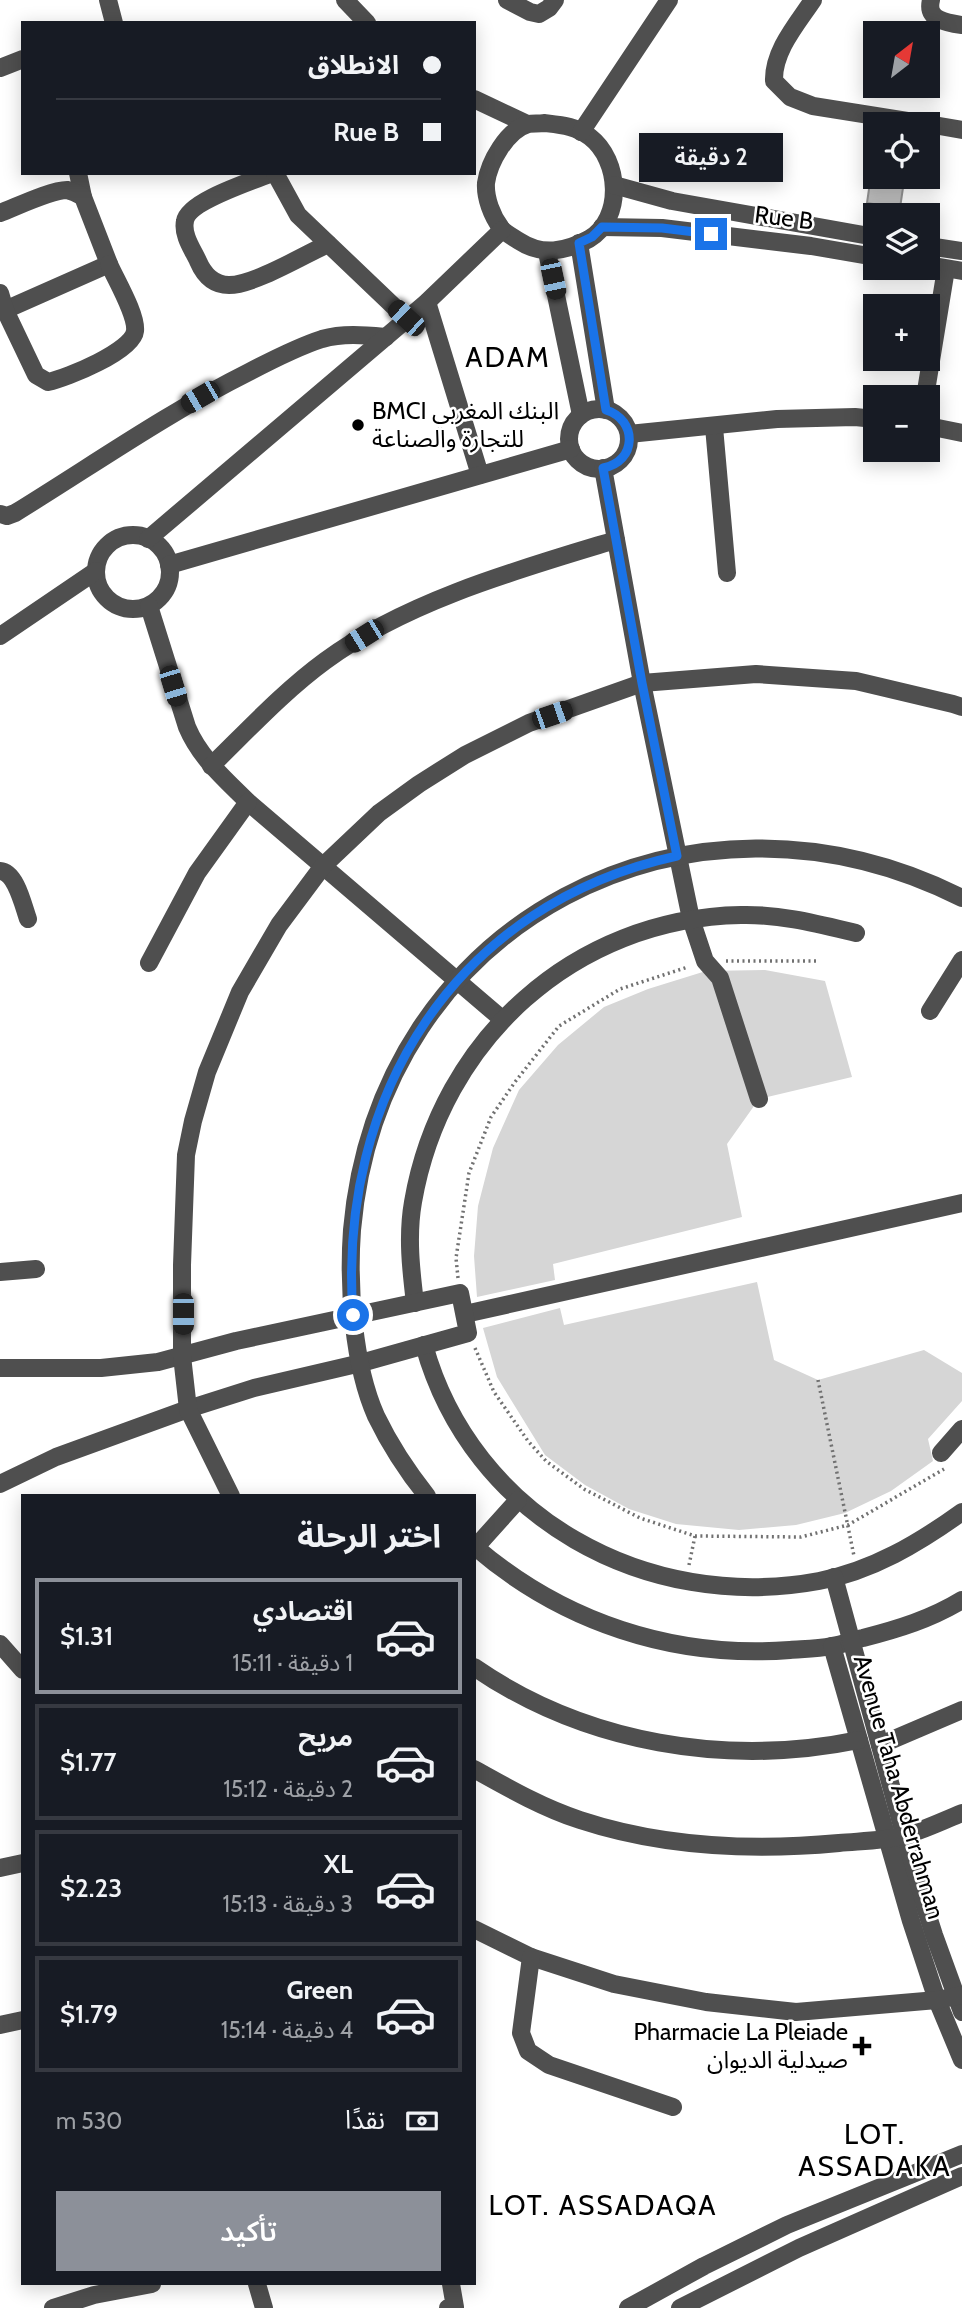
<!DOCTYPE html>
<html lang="ar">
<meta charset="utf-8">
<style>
:root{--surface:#171b24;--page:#20242c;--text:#f1f3f6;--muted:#9ea1a6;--line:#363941;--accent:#8c9099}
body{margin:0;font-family:Cabin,"Noto Sans Arabic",sans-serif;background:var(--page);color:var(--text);direction:rtl;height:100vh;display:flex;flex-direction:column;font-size:26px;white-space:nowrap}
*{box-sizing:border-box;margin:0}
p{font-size:23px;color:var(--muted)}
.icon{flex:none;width:38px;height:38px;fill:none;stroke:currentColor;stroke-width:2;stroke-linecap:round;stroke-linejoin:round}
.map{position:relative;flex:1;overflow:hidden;direction:ltr}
.details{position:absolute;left:21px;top:1494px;width:455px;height:791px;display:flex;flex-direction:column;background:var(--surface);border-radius:0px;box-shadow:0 4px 18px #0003;direction:rtl}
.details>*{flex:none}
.banner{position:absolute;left:21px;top:21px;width:455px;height:154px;border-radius:0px;box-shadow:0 4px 18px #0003;direction:rtl;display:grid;align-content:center;height:154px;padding:0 35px;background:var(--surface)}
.needle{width:46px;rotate:31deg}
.tools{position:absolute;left:863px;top:21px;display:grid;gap:14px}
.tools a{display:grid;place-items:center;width:77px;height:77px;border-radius:0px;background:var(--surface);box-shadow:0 4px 18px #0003;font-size:35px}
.end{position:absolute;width:32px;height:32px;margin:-16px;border:9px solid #1a73e8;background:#fff;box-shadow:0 0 0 4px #fff}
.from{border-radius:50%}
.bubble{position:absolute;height:49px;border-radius:0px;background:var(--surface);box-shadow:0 4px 18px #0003;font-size:23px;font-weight:600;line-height:49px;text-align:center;direction:rtl}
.car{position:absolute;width:21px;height:42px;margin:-21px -10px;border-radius:9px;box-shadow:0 0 5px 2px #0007;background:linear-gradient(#222 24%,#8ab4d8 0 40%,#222 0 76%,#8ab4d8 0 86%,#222 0)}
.banner b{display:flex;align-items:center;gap:24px;height:66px;font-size:26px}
.banner b+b{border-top:2px solid var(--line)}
.banner i{width:18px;height:18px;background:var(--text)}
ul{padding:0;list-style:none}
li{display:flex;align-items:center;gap:21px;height:116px;margin:0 14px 10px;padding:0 21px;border:4px solid var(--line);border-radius:0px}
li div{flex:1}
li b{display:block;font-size:26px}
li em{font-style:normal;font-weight:600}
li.selected{border-color:var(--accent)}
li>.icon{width:63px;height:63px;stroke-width:1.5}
h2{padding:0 35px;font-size:32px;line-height:84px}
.pay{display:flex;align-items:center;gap:18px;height:77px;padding:0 35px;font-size:26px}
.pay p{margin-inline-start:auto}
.action{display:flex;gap:14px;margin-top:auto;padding:14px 35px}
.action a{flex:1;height:80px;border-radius:0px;background:var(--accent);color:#fff;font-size:28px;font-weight:600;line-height:80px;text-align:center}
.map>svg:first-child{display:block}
.green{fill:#d6d6d6}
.building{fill:#bfbfbf;stroke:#939393;stroke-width:2}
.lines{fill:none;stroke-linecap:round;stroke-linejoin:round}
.path{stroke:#717171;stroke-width:3.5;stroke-dasharray:2 3.5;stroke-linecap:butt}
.minor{stroke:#4f4f4f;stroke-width:18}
.route{stroke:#1a73e8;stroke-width:9}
.poi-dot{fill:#000;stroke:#fff;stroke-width:2.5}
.labels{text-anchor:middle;stroke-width:5;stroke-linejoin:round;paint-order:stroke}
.street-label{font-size:24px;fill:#000;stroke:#fff}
.poi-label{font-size:24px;fill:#000;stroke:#fff;text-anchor:start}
.quarter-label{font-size:28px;letter-spacing:2px;fill:#000;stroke:#fff}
</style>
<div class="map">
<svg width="962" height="2308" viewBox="0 0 962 2308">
<rect width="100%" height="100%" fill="#fff"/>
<g class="green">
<path d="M 765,970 L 825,981 L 852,1077 L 759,1099 L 727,1144 L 742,1217 L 553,1264 L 555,1280 L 477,1297 L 474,1256 L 478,1206 L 493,1148 L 519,1090 L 558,1045 L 604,1007 L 648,989 L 706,971 Z"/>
<path d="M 757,1282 L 774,1360 L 818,1380 L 924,1350 L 962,1373 L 962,1401 L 928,1439 L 933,1461 L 891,1491 L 845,1513 L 796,1525 L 739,1530 L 676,1524 L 629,1509 L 585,1485 L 545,1455 L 497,1377 L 483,1328 L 560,1308 L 564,1325 Z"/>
</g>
<path class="building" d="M 871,175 L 904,181 L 900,208 L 867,203 Z"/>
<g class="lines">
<g class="path">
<path d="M 726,961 L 819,961"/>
<path d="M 458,1278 L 456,1258 L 469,1173 L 491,1117 L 515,1082 L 559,1026 L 620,989 L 688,967"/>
<path d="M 475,1348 L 494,1392 L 528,1441 L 546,1461 L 584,1489 L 640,1518 L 695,1536 L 801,1537 L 848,1525 L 944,1469"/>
<path d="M 818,1380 L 854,1556"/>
<path d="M 689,1565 L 695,1536"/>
</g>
<g class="minor">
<path d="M 108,0 L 114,23"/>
<path d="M 345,0 L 367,23"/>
<path d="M 507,0 L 530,12 L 539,14 L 549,8 L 555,0"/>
<path d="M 813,0 C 797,24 773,51 774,81 L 790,97 L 813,106 L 926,124"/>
<path d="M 931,0 C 926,20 947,23 962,25"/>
<path d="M 0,68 L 23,59"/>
<path d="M 474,99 L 527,124"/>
<path d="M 544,123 C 561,125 576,126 590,137 C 620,160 624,218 589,239 C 565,252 542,256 519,241 C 513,237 505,233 501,228 C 492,216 485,198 486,183 C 489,162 507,130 528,124 C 533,123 539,124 544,123 Z"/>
<path d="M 928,124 L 962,130"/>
<path d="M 581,132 L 669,0"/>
<path d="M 78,173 L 83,197"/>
<path d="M 272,173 C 253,181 188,201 185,221 C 182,235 193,250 198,261 C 204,275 213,285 229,285 C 254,285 304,255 328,244"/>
<path d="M 275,173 L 298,215 L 406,318"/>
<path d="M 614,185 L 672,201 L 875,237"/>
<path d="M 0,213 C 16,207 51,190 67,190 C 73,191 78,194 83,197 L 109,264 L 5,310"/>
<path d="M 602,227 L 662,228 L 811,246 L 875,257"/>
<path d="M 579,243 L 606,410"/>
<path d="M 928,246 L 962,251"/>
<path d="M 547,252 L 581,415"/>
<path d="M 928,265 L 962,271"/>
<path d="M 0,293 L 5,310 L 36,375 L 48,382 C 67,378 133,351 135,331 C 137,315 116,280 109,264"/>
<path d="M 427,302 L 480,475"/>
<path d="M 925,397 L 946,269"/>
<circle cx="599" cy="439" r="30"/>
<path d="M 928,426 L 962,433"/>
<path d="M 714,427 L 727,573"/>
<path d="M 629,434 L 777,419 L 855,417 L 875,419"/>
<path d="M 603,468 L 642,683 L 691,919 L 705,961 L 720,978 L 759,1099"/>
<path d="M 0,514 L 7,516 L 15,513 C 93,465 167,413 249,372 C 272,360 297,347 322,339 C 343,333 364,335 386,337"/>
<circle cx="133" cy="572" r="37"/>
<path d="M 148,539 L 427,302 L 502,230"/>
<path d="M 169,565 L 571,449"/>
<path d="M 149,606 L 187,727 C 200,758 225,779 248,802 L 502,1019"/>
<path d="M 0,636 L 96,571"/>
<path d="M 211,766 C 248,730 284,691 325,661 C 406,601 520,569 616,540"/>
<path d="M 0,871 C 16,872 23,905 28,919"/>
<path d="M 149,963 L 197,873 L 248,802"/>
<path d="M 930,1011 L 962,960"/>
<path d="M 0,1272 L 36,1269"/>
<path d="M 415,1303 C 411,1270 407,1236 413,1202 C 441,1040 574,918 741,915 C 780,914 818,924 856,933"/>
<path d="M 465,1314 L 962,1203"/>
<path d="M 424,1345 C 472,1518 647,1613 819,1581 C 872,1571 919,1543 962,1512"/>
<path d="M 0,1368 L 101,1368 L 158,1362 L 236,1341 L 460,1293 L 468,1333 L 361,1363 L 254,1388 L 188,1409 L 56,1457 L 0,1484"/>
<path d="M 941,1453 L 962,1429"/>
<path d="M 231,1496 L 188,1409 L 182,1356 L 182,1265 L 186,1155 L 193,1121 L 207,1072 L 240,992 L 279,925 L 323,866 L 379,813 L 419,784 L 465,755 L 529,723 L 642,683 L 756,674 L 856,681 L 953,704 L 962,707"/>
<path d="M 427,1496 C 407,1471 390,1445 376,1416 C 353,1364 348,1286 352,1230 C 379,920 690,761 962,898"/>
<path d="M 474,1546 C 562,1622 673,1659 790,1650 C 803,1649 818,1649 832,1646 C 842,1645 853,1640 863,1638 C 898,1629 931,1619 962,1600"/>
<path d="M 474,1549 L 518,1500"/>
<path d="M 834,1577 L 918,1885 L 934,1935 L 962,2012"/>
<path d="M 0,1644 L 23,1670"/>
<path d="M 832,1646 L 911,1921 L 937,2000 L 962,2060"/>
<path d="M 474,1667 C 586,1744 727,1767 859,1740"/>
<path d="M 880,1745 L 962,1710"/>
<path d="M 474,1769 C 508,1788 543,1808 580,1820 C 662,1847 753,1851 839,1843 C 860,1841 882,1841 902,1836 C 922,1831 942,1821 962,1813"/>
<path d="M 0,1868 L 23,1863"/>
<path d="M 474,1929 L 531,1957 L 614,1984 L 706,2002 L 796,2012 L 937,2000 L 962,1995"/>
<path d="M 531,1957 L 521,2033 L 528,2051 L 549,2065 L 673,2107"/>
<path d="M 0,2025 L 23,2020"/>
<path d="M 257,2284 L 264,2308"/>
<path d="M 53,2308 L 94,2295 L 152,2284"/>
<path d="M 448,2308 L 455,2307 L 451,2284"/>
<path d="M 628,2308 L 704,2266 L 787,2225 L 962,2154"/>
<path d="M 680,2308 L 799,2248 L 962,2176"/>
</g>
</g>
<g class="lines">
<path class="route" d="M 353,1315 C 337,1095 456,904 677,856 L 642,683 L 603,468 C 637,462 638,420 606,410 L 579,243 L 592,237 L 602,227 L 662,228 L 711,234"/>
</g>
<g class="poi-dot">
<circle cx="358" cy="425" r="7"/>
<path d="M858.5 2035.5h7v7h7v7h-7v7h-7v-7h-7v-7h7z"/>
</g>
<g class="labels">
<g class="street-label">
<text transform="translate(784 218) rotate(7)" y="8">Rue B</text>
<text transform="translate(899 1787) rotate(74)" y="8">Avenue Taha Abderrahman</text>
</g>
<g class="poi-label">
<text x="372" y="419">BMCI البنك المغربي<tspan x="372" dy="28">للتجارة والصناعة</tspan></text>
<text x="848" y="2040" text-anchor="end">Pharmacie La Pleiade<tspan x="848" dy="28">صيدلية الديوان</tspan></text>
</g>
<g class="quarter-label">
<text x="508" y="367">ADAM</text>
<text x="875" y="2144">LOT.<tspan x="875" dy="32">ASSADAKA</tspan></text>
<text x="603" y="2215">LOT. ASSADAQA</text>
</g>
</g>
</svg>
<div class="tools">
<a><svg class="needle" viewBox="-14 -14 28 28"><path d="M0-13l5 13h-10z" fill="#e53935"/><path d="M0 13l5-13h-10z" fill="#9ea1a6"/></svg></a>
<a><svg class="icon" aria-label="locate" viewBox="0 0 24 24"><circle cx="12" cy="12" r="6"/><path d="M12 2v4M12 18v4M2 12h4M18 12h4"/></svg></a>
<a><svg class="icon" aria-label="layers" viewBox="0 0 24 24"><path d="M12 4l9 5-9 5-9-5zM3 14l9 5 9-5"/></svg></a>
<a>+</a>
<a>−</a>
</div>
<i class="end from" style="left:353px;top:1315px"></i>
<i class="end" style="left:711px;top:234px"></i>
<div class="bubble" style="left:639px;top:133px;width:144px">2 دقيقة</div>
<i class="car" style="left:553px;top:279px;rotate:168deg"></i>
<i class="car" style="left:406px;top:318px;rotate:313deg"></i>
<i class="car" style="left:200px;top:397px;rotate:240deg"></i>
<i class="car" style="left:364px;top:636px;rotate:238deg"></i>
<i class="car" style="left:173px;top:686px;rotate:163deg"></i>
<i class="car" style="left:552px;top:715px;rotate:71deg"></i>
<i class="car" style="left:183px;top:1314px;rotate:180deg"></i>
<div class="banner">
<b><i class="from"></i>الانطلاق</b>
<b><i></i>Rue B</b>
</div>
<section class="details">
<h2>اختر الرحلة</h2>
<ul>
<li class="selected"><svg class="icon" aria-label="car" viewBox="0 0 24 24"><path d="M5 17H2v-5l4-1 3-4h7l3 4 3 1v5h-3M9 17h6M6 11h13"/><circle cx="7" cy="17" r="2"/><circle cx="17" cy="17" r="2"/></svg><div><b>اقتصادي</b><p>1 دقيقة · 15:11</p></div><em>$1.31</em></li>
<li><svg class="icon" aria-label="car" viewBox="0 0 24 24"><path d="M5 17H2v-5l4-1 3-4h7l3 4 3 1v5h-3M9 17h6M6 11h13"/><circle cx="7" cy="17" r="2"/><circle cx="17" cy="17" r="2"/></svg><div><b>مريح</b><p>2 دقيقة · 15:12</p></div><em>$1.77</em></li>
<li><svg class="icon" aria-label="car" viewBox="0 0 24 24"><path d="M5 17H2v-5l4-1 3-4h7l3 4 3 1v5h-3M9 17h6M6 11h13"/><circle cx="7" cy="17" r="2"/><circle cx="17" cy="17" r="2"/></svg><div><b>XL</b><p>3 دقيقة · 15:13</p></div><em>$2.23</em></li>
<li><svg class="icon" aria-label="car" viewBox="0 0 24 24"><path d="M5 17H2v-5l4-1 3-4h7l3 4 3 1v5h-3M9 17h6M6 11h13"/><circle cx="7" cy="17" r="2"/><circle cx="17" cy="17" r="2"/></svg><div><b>Green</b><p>4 دقيقة · 15:14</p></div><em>$1.79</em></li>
</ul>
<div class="pay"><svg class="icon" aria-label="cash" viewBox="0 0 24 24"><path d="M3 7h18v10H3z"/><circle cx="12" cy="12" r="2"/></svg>نقدًا<p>530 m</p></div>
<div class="action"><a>تأكيد</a></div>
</section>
</div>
